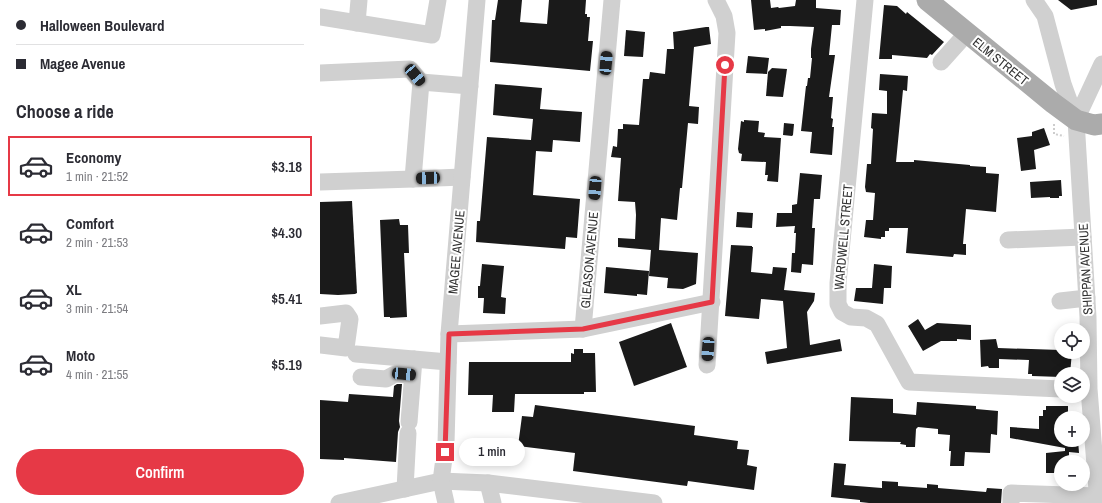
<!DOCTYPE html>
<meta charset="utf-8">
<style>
:root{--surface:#fff;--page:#f2f2f3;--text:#2b2b33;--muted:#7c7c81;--line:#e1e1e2;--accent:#e63946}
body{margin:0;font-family:"Archivo Narrow",sans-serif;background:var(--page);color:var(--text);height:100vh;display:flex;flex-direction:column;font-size:15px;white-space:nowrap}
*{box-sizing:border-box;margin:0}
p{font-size:13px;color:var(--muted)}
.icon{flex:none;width:22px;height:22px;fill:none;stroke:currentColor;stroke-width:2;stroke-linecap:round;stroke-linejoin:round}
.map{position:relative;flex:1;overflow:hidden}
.details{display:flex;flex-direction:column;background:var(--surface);width:320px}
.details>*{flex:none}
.banner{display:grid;align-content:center;height:88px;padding:0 16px;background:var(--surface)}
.fabs{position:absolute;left:734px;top:323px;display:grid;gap:8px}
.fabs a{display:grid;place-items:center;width:36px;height:36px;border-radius:50%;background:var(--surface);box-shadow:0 2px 10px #0003;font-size:20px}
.end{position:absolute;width:18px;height:18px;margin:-9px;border:5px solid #e63946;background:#fff;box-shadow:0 0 0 2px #fff}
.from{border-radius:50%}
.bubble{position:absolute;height:28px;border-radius:14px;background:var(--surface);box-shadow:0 2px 10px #0003;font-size:13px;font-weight:600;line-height:28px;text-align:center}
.car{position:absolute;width:12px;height:24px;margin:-12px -6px;border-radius:5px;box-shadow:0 0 3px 1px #0007;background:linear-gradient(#222 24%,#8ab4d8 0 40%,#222 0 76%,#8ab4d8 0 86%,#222 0)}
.banner b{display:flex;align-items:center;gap:14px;height:38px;font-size:15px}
.banner b+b{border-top:1px solid var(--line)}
.banner i{width:10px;height:10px;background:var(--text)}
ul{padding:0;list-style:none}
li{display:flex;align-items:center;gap:12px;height:60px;margin:0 8px 6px;padding:0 8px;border:2px solid transparent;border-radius:0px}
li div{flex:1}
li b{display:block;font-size:15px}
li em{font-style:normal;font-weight:600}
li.on{border-color:var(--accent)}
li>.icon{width:36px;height:36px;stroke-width:1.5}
h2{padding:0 16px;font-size:18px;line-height:48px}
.cta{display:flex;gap:8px;margin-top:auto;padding:8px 16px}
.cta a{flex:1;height:46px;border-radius:24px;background:var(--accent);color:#fff;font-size:16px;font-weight:600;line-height:46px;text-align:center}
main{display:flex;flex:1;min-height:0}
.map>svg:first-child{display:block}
.building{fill:#1a1a1a}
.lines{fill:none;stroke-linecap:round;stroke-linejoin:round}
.path{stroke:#cdcdcd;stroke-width:2;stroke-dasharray:2 2;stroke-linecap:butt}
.minor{stroke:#d0d0d0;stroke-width:17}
.major{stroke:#ababab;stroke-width:21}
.route{stroke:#e63946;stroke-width:5}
.labels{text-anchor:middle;stroke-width:4;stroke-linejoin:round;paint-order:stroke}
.street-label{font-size:13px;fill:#333;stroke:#fff}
</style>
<main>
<section class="details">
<div class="banner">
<b><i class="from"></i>Halloween Boulevard</b>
<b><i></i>Magee Avenue</b>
</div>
<h2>Choose a ride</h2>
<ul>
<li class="on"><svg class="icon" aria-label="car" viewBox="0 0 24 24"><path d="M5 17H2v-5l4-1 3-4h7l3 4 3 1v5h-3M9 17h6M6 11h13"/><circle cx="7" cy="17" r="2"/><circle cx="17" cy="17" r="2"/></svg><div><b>Economy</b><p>1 min · 21:52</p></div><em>$3.18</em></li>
<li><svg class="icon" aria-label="car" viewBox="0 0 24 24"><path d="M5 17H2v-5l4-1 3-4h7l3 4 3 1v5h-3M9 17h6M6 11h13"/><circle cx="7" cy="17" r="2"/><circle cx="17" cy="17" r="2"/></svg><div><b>Comfort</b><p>2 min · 21:53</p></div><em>$4.30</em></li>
<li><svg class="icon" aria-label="car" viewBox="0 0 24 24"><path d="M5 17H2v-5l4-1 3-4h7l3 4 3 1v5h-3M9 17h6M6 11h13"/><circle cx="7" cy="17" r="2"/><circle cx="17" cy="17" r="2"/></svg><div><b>XL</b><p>3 min · 21:54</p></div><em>$5.41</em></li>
<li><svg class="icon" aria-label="car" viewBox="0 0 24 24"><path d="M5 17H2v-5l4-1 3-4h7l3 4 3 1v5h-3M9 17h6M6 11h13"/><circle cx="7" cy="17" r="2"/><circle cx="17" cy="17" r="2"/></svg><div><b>Moto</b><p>4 min · 21:55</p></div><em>$5.19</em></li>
</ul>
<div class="cta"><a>Confirm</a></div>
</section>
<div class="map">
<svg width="782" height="503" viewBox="0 0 782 503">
<rect width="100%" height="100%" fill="#fff"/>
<g class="building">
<path d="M 178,0 L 202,0 L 200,22 L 227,24 L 229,0 L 266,0 L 265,14 L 267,14 L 267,17 L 270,17 L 268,41 L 273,41 L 270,71 L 170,62 L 172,20 L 175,20 Z"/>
<path d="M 431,0 L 450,0 L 451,8 L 458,7 L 459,8 L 475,6 L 476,0 L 496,0 L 496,8 L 521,10 L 520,25 L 512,25 L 509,55 L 515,55 L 509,97 L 513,97 L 511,118 L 513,119 L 512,127 L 514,127 L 512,155 L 490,153 L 492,132 L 481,131 L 486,86 L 487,86 L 488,78 L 490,78 L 492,58 L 491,58 L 491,49 L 494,27 L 470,26 L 461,26 L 461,28 L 445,31 L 445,29 L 434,30 Z"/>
<path d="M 738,0 L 777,0 L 777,5 L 751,10 Z"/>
<path d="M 564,5 L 577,6 L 586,14 L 587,12 L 624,42 L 612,55 L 610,54 L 607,58 L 572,55 L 572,59 L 559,59 Z"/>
<path d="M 386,27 L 389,27 L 391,44 L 374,47 L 369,106 L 379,107 L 378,124 L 368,123 L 362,188 L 360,188 L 357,220 L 341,218 L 339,250 L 378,253 L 376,284 L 363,289 L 347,288 L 348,278 L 329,276 L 331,250 L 298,247 L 298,238 L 315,239 L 316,215 L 315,202 L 298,201 L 301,158 L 291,157 L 293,146 L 297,147 L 298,129 L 303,129 L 303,124 L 319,125 L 323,79 L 329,79 L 330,72 L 345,74 L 347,49 L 354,49 L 353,32 Z"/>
<path d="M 306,30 L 325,32 L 323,57 L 304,56 Z"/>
<path d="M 428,56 L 449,58 L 447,74 L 426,73 Z"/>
<path d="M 452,68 L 467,69 L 463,97 L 446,96 L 448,72 Z"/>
<path d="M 560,74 L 588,76 L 587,91 L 583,90 L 576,162 L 594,162 L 594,160 L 650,165 L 650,166 L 666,167 L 666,173 L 679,174 L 676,212 L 646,209 L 643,244 L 646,244 L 646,255 L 634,254 L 633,257 L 586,253 L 588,228 L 569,228 L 569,231 L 565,231 L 565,237 L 561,237 L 561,239 L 544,237 L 546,220 L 553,220 L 555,193 L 546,192 L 545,187 L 547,164 L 551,164 L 553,129 L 551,128 L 552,113 L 567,114 L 567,91 L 559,90 Z"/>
<path d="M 175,84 L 222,88 L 220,109 L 262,112 L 260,142 L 233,140 L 232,152 L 216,151 L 213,195 L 260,199 L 257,238 L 246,237 L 245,249 L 156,242 L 157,221 L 160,221 L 167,137 L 211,140 L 213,119 L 173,115 Z"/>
<path d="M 424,120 L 439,121 L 438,132 L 445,133 L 444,137 L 461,138 L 458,182 L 447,181 L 448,175 L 445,175 L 446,162 L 421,161 L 422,154 L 419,153 L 418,149 L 421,121 L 424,122 Z"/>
<path d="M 464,123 L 474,124 L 473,135 L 472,136 L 463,135 Z"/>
<path d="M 724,128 L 730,145 L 714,150 L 716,169 L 701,171 L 697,138 L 712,136 L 712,132 Z"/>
<path d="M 480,173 L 502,175 L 500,199 L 494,199 L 492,228 L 495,228 L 493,265 L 482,264 L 481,273 L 471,272 L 472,253 L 475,253 L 476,233 L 474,233 L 475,226 L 456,227 L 457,213 L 472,213 L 472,205 L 477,204 Z"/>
<path d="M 741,180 L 742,196 L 739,196 L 739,198 L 730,198 L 730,197 L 711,198 L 710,182 Z"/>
<path d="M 32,201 L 37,293 L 35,294 L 18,295 L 0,294 L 0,202 Z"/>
<path d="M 417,212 L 433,213 L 432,228 L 416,227 Z"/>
<path d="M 79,219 L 80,225 L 88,225 L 89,253 L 84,253 L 87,317 L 70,318 L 70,317 L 64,317 L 60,220 Z"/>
<path d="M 411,245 L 432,246 L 432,247 L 433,247 L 431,272 L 452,274 L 453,267 L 467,268 L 464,290 L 495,293 L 494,301 L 487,312 L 490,345 L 520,339 L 522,351 L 447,364 L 445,352 L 467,348 L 463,301 L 441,299 L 439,319 L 405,316 Z"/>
<path d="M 162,264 L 184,266 L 181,297 L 186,298 L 185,314 L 163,313 L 164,298 L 158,298 L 158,286 L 160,286 Z"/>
<path d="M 554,264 L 572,266 L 571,288 L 564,288 L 563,304 L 534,301 L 536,288 L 552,288 Z"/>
<path d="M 286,267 L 329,271 L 327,295 L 317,294 L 317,296 L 284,293 Z"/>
<path d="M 598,319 L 605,330 L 617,323 L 651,325 L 651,340 L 637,339 L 637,341 L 621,341 L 603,351 L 588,326 Z"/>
<path d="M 351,323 L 367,367 L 314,386 L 299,342 Z"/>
<path d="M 676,339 L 678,348 L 741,350 L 741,352 L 752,352 L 750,374 L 741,374 L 741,377 L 712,376 L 712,374 L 708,374 L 709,360 L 679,359 L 679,368 L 669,368 L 668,366 L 661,367 L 660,340 Z"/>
<path d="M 254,349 L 263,349 L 263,353 L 275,353 L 276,392 L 264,392 L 264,394 L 195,394 L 194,412 L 172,412 L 173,395 L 148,395 L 149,362 L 251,362 L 251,353 L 254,354 Z"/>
<path d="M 77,384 L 82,384 L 79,421 L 80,427 L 78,432 L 76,462 L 24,458 L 24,460 L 0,459 L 0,400 L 28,402 L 29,394 L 73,397 L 74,386 Z"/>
<path d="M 531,397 L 573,399 L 573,413 L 596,415 L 597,402 L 656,406 L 656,409 L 678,411 L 677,435 L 671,434 L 670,453 L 645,452 L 644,466 L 630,466 L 631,451 L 629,451 L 630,435 L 618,434 L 618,429 L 598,427 L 596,429 L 595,447 L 586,447 L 586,445 L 580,444 L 581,442 L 529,441 Z"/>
<path d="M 215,405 L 375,426 L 374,435 L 418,441 L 417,449 L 429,450 L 427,465 L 437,467 L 434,490 L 368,481 L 367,486 L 253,471 L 255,453 L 198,446 L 202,416 L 213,417 Z"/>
<path d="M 726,406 L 748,406 L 748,418 L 741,418 L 741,440 L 758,440 L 759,453 L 749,452 L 749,462 L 741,462 L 741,473 L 726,473 L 726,453 L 745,451 L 745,448 L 690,438 L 690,427 L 719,429 L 719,416 L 723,416 L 723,410 L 726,410 Z"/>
<path d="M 514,463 L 526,464 L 524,485 L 562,488 L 562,481 L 578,482 L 578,486 L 607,488 L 607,484 L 618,485 L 618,488 L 666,492 L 667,488 L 682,489 L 681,503 L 549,503 L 540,502 L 540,500 L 511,497 Z"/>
</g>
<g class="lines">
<path class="path" d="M 734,124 L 734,134 L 744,136"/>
<g class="minor">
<path d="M 545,0 L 518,283 L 518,304 L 522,312 L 531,317 L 546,318 L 557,324 L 589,382 L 741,389"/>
<path d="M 714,0 L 725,16 L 743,84 L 756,120"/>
<path d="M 0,17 L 112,35 L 118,0"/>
<path d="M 37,23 L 39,0"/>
<path d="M 621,62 L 647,33"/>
<path d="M 0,73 L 90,69 L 101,82"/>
<path d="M 142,177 L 93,179 L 101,82 L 150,86"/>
<path d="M 0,182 L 93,179"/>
<path d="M 688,240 L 763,237"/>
<path d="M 740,301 L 767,298"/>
<path d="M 0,316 L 26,313 L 30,319 L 26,348 L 0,345"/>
<path d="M 263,329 L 292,0"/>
<path d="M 129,334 L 263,329 L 392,302"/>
<path d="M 36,354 L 128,362"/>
<path d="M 387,365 L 407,33 L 404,16 L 396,0"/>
<path d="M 41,377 L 66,379 L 75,374 L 92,375"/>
<path d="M 89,422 L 94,359"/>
<path d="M 168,483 L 173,503"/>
<path d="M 85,489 L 88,433"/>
<path d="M 19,503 L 121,481 L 168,483 L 334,503"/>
<path d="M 126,503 L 121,481 L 126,443 L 129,334 L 157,0"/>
<path d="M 691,503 L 691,493 L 777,496"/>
<path d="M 778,503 L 769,389 L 768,317 L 756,120 L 782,64"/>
</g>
<path class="major" d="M 607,0 L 733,103 L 756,120 L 774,125 L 782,124"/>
</g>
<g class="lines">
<path class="route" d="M 125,452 L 129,334 L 263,329 L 392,302 L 405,65"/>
</g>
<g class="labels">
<g class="street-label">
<text transform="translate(681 61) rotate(39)" y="5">ELM STREET</text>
<text transform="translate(523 237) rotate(-85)" y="5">WARDWELL STREET</text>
<text transform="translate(136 252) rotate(-85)" y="5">MAGEE AVENUE</text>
<text transform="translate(269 260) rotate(-85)" y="5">GLEASON AVENUE</text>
<text transform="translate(765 269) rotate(-93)" y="5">SHIPPAN AVENUE</text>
</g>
</g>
</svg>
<div class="fabs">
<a><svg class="icon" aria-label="locate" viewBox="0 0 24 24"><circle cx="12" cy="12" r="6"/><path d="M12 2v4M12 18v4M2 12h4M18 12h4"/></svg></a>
<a><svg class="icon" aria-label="layers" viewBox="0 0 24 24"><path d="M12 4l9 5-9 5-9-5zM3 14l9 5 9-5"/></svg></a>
<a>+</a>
<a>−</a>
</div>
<i class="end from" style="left:405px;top:65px"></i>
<i class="end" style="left:125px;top:452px"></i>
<div class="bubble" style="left:139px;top:438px;width:66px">1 min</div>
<i class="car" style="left:286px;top:63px;rotate:5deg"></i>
<i class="car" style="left:95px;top:75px;rotate:140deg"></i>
<i class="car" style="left:108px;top:178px;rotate:268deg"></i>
<i class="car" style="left:275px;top:188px;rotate:185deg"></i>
<i class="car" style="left:388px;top:349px;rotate:184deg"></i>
<i class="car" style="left:84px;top:374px;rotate:95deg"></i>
</div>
</main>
